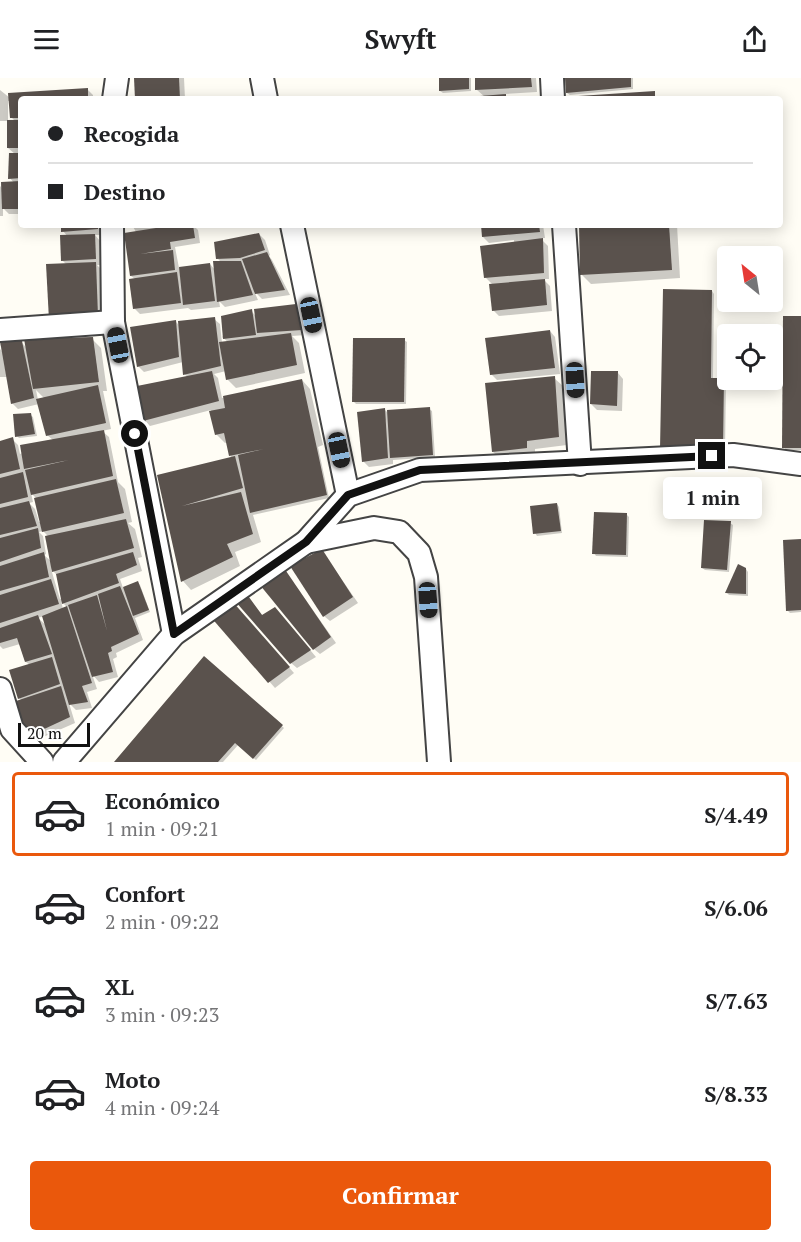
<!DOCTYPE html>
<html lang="es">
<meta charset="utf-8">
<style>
:root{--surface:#fff;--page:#f6f6f6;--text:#202124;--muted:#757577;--line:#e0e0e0;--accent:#ea580c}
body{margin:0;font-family:"PT Serif",serif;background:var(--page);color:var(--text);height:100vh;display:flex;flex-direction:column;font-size:22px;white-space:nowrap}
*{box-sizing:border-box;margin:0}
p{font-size:20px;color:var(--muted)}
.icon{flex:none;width:33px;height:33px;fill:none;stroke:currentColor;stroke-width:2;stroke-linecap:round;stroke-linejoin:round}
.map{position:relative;height:684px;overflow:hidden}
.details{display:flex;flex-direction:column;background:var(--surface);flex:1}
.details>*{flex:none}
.top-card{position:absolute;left:18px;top:18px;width:765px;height:132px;border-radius:6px;box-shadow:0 3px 15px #0003;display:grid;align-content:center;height:132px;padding:0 30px;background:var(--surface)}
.needle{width:39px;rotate:330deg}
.buttons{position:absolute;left:717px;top:168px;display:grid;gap:12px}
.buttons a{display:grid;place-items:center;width:66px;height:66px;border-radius:6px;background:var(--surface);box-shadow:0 3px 15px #0003;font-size:30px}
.scale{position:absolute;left:18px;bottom:15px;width:72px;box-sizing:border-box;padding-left:6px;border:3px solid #111;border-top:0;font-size:16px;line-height:21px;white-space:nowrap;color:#111;-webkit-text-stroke:4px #fff;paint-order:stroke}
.end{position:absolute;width:27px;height:27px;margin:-14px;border:8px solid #111;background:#fff;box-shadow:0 0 0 3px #fff}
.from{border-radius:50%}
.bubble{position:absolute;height:42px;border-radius:6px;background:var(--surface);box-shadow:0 3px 15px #0003;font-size:20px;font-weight:600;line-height:42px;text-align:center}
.car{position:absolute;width:18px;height:36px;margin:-18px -9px;border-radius:8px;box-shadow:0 0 4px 2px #0007;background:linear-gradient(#222 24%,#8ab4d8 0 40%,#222 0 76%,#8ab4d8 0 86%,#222 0)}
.top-card b{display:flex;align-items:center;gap:21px;height:57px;font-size:22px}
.top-card b+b{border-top:2px solid var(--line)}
.top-card i{width:15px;height:15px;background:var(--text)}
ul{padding:10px 0 0;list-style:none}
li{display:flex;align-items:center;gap:18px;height:84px;margin:0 12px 9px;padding:0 18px;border:3px solid transparent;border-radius:6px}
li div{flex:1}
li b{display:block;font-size:22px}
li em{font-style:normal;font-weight:600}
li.selected{border-color:var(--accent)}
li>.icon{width:54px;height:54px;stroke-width:1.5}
.button{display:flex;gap:12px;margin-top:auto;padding:12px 30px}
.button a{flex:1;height:69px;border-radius:6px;background:var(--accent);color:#fff;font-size:24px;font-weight:600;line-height:69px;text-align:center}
header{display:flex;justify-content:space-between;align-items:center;height:78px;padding:0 30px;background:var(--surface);font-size:27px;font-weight:600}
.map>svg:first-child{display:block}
.shadow{fill:#0003;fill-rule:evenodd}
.building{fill:#5a524d}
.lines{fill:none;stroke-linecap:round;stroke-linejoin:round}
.street-casing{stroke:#444;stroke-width:26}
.street{stroke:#fff;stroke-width:22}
.route{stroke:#111;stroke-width:8}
</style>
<header><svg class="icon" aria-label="menu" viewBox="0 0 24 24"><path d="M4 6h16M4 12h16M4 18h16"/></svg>Swyft<svg class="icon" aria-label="share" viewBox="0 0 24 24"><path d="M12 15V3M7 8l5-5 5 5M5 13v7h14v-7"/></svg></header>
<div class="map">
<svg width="801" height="684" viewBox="0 0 801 684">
<rect width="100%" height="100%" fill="#fffdf5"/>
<g class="shadow">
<path d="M 135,0 L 184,0 L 185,21 L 136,21 Z"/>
<path d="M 440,0 L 471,0 L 471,13 L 443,15 L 440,13 Z"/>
<path d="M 476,0 L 536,0 L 537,14 L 504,16 L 508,21 L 465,21 L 485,19 L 477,12 Z"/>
<path d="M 567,0 L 633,0 L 633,11 L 570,17 L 567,15 Z"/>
<path d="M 0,12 L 10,20 L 88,12 L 93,17 L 93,21 L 21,21 L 21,136 L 9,136 L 3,130 L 3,138 L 0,138 L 0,108 L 3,111 L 14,105 L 10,100 L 15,76 L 8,70 L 16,44 L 12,40 L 10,23 L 8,23 L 8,43 L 0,43 Z"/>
<path d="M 62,147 L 103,147 L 103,157 L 95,157 L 100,163 L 101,187 L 97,187 L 104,194 L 106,247 L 59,250 L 67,187 L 62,182 L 68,159 L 63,153 Z"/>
<path d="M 132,147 L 197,147 L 195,149 L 198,152 L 200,165 L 175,169 L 179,190 L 210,186 L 215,192 L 222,185 L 218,181 L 259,156 L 265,162 L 270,177 L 269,178 L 272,182 L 290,217 L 262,221 L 254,213 L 258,222 L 225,229 L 219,223 L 220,229 L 191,232 L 188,230 L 140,236 L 134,230 L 135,201 L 131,198 L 136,154 Z"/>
<path d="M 482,147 L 543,147 L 545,160 L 540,160 L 548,168 L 549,201 L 543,201 L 550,208 L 552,233 L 499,238 L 493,232 L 493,207 L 485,199 L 514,165 L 514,162 L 489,165 L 483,159 Z"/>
<path d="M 580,147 L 677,147 L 680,200 L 591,206 L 582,197 Z"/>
<path d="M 712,213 L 714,216 L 713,302 L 724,302 L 726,305 L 725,373 L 664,372 Z"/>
<path d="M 296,228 L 301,234 L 306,257 L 292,258 L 299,265 L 305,295 L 236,310 L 227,301 L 226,293 L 214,296 L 218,300 L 222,320 L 302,302 L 310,311 L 323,367 L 318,369 L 329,420 L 253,437 L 261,464 L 235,474 L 240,488 L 191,512 L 183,503 L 159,398 L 231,380 L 228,364 L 225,365 L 216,356 L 211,332 L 150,348 L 144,342 L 188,299 L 184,296 L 183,284 L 144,294 L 138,288 L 175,243 L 180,248 L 214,241 L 220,246 L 222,265 L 228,264 L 222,259 L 251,233 L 256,238 Z"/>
<path d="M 801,239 L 801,372 L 786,372 L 784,369 Z"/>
<path d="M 550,253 L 555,259 L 560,296 L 497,302 L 491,296 Z"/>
<path d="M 92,261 L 101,270 L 107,313 L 103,313 L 111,351 L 102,353 L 109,359 L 118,404 L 125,411 L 132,444 L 128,445 L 135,451 L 142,479 L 138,480 L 142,493 L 120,501 L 123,510 L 138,505 L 140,507 L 150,534 L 135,540 L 143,562 L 116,575 L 117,579 L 113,581 L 118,599 L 99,604 L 92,596 L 97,611 L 87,614 L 92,630 L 76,632 L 69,625 L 75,645 L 34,663 L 22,623 L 19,620 L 30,587 L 26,584 L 20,566 L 3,571 L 0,568 L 0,364 L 12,361 L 18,367 L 20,376 L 53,362 L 47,357 L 39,326 L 18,331 L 12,325 L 7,299 L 0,299 L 0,271 L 2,273 L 0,265 L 21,264 L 27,270 ZM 36,312 L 45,321 L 38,322 ZM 31,415 L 36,420 L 41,444 L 39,444 L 35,431 L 29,425 L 33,424 ZM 43,453 L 49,459 L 52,484 L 44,477 L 46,476 L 43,458 L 39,454 ZM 51,491 L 58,498 L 63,520 L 60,521 ZM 61,523 L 67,529 L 63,531 ZM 44,538 L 47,548 L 38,540 Z"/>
<path d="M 404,262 L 407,264 L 406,326 L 356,326 L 353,323 Z"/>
<path d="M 618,295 L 623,301 L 622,333 L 597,332 L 591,326 Z"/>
<path d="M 554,300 L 563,308 L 567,367 L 535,371 L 535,378 L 502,382 L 493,374 Z"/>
<path d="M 429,331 L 432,333 L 435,379 L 393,382 L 393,386 L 369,389 L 363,383 L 385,332 L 389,336 Z"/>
<path d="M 30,337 L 33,339 L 37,358 L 19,360 L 17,358 Z"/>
<path d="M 557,426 L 559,429 L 562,455 L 537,458 L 535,455 Z"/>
<path d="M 627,437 L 629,439 L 628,479 L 596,478 L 594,475 Z"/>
<path d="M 730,445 L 733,447 L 729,494 L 705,492 L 702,490 Z"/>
<path d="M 801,462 L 801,534 L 790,535 L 787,532 Z"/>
<path d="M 322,473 L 358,525 L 330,543 L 324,538 Z"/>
<path d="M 284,491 L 336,565 L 320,576 L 314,571 Z"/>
<path d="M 746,491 L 748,494 L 748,518 L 729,517 L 727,515 Z"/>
<path d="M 251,523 L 263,538 L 281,537 L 316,579 L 297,590 L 291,585 Z"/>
<path d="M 238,531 L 294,595 L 275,610 L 212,538 Z"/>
<path d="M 204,580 L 284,650 L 256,682 L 238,667 L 223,684 L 118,684 Z"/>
</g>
<g class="building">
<path d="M 134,0 L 179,0 L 180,21 L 135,21 Z"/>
<path d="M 439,0 L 469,0 L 469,11 L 439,13 Z"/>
<path d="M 475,0 L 531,0 L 532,9 L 475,12 Z"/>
<path d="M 565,0 L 631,0 L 631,9 L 566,15 Z"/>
<path d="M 88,10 L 88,21 L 21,21 L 21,40 L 10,40 L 8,15 Z"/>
<path d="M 655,13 L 655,21 L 563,21 L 563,19 Z"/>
<path d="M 506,16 L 506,21 L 467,21 L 467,19 Z"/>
<rect x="7" y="42" width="14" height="28"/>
<path d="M 9,75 L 21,75 L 21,100 L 8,101 Z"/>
<path d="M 21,103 L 21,131 L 2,131 L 1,104 Z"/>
<path d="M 61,147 L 98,147 L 98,151 L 61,154 Z"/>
<path d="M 175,147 L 193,147 L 195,160 L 170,164 L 171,171 L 140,176 L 173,172 L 175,192 L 130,198 L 124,155 Z"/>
<path d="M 481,147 L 539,147 L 540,154 L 482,159 Z"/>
<path d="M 579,147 L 669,147 L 672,192 L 580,197 Z"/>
<path d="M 259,155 L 265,172 L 240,180 L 216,181 L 214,164 Z"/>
<path d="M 95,156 L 96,181 L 61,183 L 60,157 Z"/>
<path d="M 543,160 L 544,195 L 484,200 L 480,168 Z"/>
<path d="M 267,174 L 285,212 L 255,216 L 242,181 Z"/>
<path d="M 213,183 L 241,183 L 253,217 L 217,224 Z"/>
<path d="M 96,184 L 98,238 L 49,242 L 46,186 Z"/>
<path d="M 210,185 L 215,223 L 183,227 L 179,189 Z"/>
<path d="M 177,194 L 181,225 L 133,231 L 129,201 Z"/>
<path d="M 545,201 L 547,227 L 492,233 L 489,206 Z"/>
<path d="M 663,211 L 712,212 L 711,300 L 724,300 L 723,371 L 660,371 Z"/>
<path d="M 296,226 L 302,252 L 257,255 L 254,231 Z"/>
<path d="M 252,231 L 256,257 L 223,261 L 221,238 Z"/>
<path d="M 783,238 L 801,238 L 801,370 L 782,370 Z"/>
<path d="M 215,239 L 221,288 L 183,297 L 178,243 Z"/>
<path d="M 176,242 L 179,279 L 137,289 L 130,249 Z"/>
<path d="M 550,252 L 555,290 L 490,297 L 485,260 Z"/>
<path d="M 291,255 L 297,287 L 226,302 L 219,264 Z"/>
<path d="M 93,259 L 99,304 L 33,311 L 24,261 Z"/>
<path d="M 353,260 L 405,260 L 404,324 L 352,324 Z"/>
<path d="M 0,263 L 22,263 L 34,320 L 11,326 Z"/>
<path d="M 212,293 L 219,323 L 143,343 L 137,308 Z"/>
<path d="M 591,293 L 618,293 L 617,328 L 590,326 Z"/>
<path d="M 555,298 L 559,359 L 527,363 L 527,370 L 492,374 L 485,305 Z"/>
<path d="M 302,301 L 327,417 L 250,435 L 238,377 L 264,371 L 229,378 L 224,355 L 215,357 L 209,333 L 225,330 L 223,318 Z"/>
<path d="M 98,307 L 106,345 L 46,358 L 36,321 Z"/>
<path d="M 430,329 L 433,377 L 390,380 L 387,332 Z"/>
<path d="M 385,330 L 388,380 L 362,384 L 357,334 Z"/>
<path d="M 31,335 L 35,356 L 15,359 L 13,336 Z"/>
<path d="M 104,352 L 113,398 L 31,417 L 25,392 L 69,382 L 24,391 L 20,367 Z"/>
<path d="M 13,359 L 20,391 L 0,396 L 0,363 Z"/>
<path d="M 235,378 L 243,410 L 182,428 L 241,414 L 253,456 L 227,466 L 233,479 L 181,504 L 157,397 Z"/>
<path d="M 23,394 L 28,419 L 0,426 L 0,400 Z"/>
<path d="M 116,401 L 124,435 L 42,454 L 34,420 Z"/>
<path d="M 29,423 L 37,448 L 0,457 L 0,430 Z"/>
<path d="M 557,425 L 561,453 L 533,456 L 530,428 Z"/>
<path d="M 594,434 L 627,435 L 626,477 L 592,476 Z"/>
<path d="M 126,441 L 134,470 L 52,494 L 45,458 Z"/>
<path d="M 704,442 L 731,443 L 727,492 L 701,490 Z"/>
<path d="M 38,450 L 41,470 L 0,484 L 0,460 Z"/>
<path d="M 801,461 L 801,532 L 786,533 L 783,462 Z"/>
<path d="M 322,471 L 353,519 L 323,539 L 290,488 Z"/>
<path d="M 44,474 L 49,499 L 0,513 L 0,488 Z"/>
<path d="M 133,474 L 137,487 L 116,496 L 119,505 L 62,526 L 56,496 Z"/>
<path d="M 738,486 L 746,490 L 746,516 L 725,515 Z"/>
<path d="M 284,490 L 331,559 L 313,572 L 260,507 Z"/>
<path d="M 51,501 L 59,526 L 0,545 L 0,517 Z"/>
<path d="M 138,503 L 149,532 L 133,538 L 123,509 Z"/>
<path d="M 120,508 L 139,556 L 111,569 L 112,573 L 108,575 L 113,594 L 92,599 L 68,527 L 97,517 L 107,553 L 98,516 Z"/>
<path d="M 246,515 L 262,537 L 275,529 L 311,572 L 290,586 L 235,523 Z"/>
<path d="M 232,523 L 290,589 L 268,605 L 209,537 Z"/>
<path d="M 67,528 L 92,605 L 82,608 L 88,624 L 69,627 L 42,538 Z"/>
<path d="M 38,537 L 52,576 L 25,584 L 17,560 L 0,565 L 0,550 Z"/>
<path d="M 204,578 L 283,647 L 253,681 L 235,665 L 218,684 L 114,684 Z"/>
<path d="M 52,579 L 60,606 L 18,621 L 9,592 Z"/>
<path d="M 61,608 L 70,639 L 27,659 L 16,623 Z"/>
</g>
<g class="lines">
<defs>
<g id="street">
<path d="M 262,0 L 266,21"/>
<path d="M 552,0 L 553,21"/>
<path d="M 114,21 L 117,0"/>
<path d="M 112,147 L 113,244 L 174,556"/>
<path d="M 292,147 L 348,417"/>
<path d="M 564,147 L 580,386"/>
<path d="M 0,252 L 113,244"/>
<path d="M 306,464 L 374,450 L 399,454 L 419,475 L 426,499 L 439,684"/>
<path d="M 0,611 L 12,651 L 42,684"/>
<path d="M 64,684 L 174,556 L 306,464 L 348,417 L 420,392 L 733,377 L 801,386"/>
</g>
</defs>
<use href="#street" class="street-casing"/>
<use href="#street" class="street"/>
</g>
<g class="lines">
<path class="route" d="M 135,356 L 174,556 L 306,464 L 348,417 L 420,392 L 712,378"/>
</g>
</svg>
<div class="buttons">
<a><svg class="needle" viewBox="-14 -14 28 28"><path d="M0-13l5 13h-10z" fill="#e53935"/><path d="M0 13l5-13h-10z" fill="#757577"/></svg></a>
<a><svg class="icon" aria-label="locate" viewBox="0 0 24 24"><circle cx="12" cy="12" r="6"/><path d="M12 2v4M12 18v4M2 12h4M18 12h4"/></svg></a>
</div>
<div class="scale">20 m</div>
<i class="end from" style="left:135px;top:356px"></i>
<i class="end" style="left:712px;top:378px"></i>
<div class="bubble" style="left:663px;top:399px;width:99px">1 min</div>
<i class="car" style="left:311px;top:237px;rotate:168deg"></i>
<i class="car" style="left:118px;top:267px;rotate:349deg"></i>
<i class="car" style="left:575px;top:302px;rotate:177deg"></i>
<i class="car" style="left:339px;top:372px;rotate:168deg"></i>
<i class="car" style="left:428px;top:522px;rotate:176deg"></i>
<div class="top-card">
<b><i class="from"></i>Recogida</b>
<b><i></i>Destino</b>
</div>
</div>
<section class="details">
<ul>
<li class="selected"><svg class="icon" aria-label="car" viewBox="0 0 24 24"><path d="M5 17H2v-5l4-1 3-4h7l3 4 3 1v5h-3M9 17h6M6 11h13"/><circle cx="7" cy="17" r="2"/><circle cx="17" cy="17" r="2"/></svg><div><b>Económico</b><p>1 min · 09:21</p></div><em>S/4.49</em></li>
<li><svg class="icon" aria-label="car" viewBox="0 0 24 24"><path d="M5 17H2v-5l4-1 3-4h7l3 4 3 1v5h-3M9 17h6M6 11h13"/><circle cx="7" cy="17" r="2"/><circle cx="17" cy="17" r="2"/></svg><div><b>Confort</b><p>2 min · 09:22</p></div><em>S/6.06</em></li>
<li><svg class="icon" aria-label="car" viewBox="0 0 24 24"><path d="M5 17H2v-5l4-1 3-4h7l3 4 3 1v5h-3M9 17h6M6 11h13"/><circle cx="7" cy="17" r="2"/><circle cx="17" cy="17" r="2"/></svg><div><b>XL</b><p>3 min · 09:23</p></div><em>S/7.63</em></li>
<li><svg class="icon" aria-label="car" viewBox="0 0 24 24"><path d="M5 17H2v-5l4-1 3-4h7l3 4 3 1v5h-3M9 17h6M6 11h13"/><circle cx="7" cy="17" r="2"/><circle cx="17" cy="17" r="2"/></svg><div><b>Moto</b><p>4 min · 09:24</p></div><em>S/8.33</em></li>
</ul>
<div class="button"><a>Confirmar</a></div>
</section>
